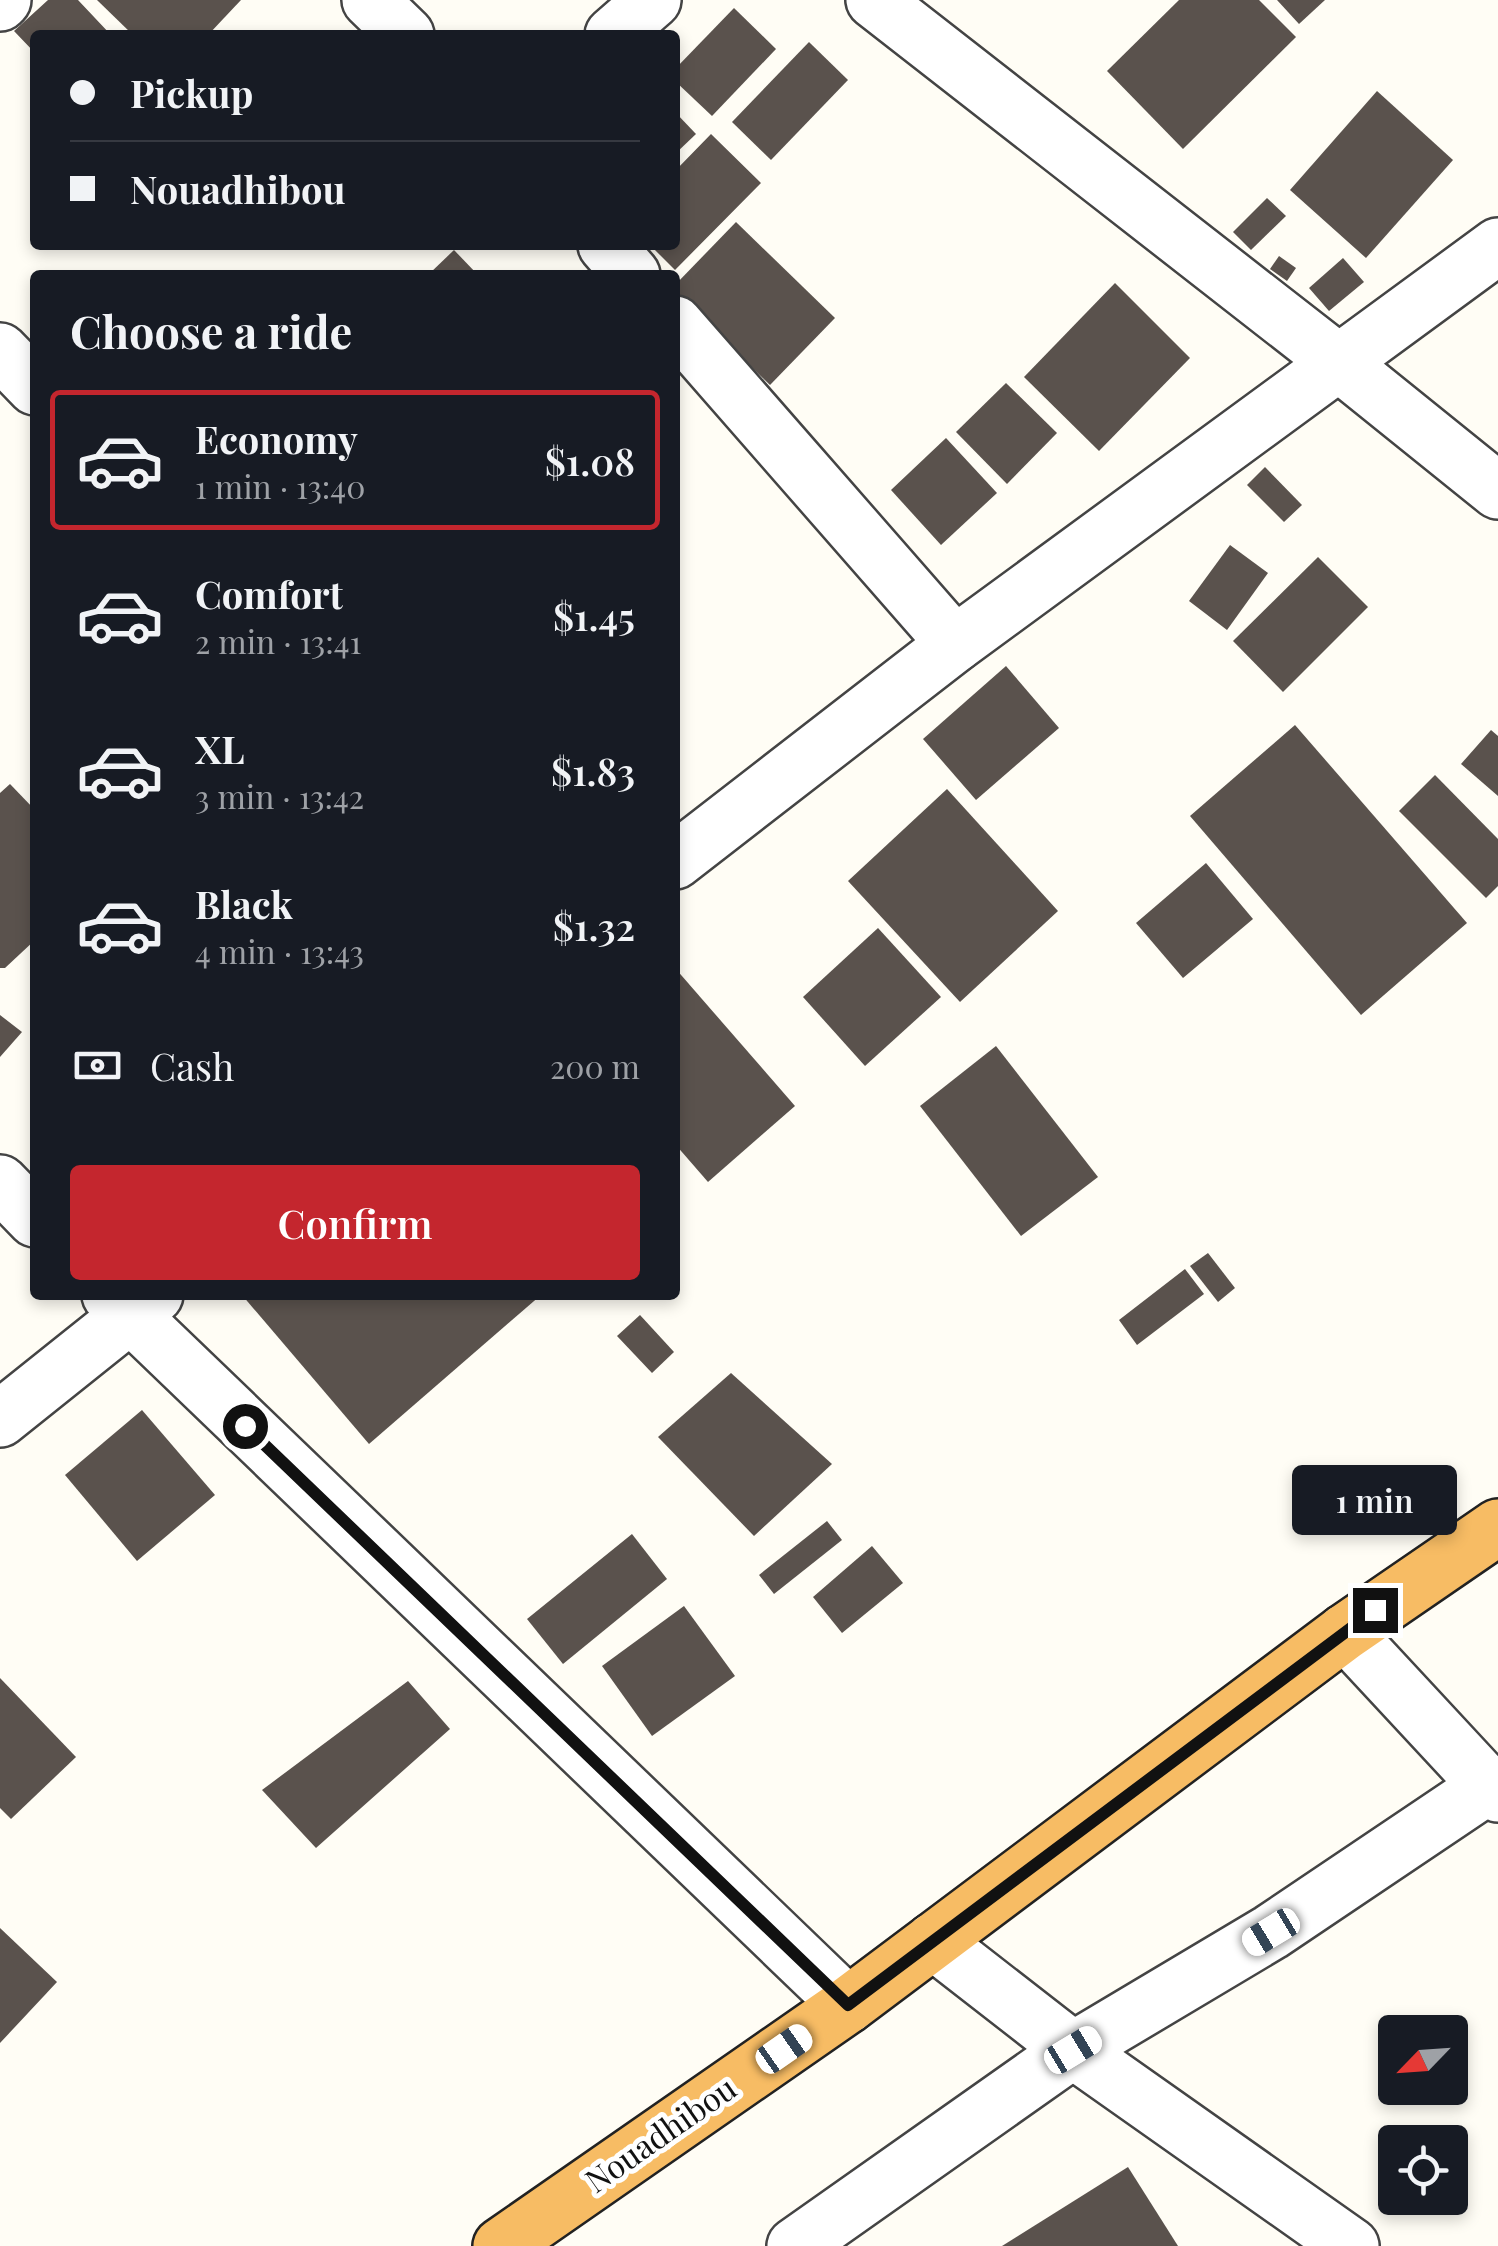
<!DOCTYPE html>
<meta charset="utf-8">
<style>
:root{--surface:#171b24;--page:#20242c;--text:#f1f3f6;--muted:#9ea1a6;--line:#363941;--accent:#c4262e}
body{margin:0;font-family:"Playfair Display",serif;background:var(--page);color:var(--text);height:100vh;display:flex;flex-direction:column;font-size:38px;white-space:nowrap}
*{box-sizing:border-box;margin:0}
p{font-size:32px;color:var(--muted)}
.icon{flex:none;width:55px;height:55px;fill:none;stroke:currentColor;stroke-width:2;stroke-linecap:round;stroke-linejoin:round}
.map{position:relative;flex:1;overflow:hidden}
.sheet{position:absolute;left:30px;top:270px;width:650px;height:1030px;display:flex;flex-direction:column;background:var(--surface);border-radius:10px;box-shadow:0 5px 15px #0003}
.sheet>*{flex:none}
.hud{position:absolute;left:30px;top:30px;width:650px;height:220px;border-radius:10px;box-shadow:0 5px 15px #0003;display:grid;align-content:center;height:220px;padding:0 40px;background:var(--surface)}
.needle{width:65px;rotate:245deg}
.controls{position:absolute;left:1378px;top:2015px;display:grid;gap:20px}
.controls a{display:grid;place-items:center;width:90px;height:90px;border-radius:10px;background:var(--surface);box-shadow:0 5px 15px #0003;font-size:50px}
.end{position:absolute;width:45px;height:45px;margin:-22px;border:12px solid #111;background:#fff;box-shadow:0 0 0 5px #fff}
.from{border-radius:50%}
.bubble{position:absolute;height:70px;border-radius:10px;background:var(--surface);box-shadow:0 5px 15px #0003;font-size:32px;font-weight:600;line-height:70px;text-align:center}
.car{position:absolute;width:30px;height:60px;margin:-30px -15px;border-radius:12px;box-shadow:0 0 8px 2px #0007;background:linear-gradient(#fff 24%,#345 0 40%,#fff 0 76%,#345 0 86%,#fff 0)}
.hud b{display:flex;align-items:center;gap:35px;height:95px;font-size:38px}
.hud b+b{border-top:2px solid var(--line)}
.hud i{width:25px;height:25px;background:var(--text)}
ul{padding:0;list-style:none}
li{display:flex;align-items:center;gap:30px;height:140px;margin:0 20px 15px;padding:0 20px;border:5px solid transparent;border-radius:10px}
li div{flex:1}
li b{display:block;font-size:38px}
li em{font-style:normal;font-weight:600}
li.current{border-color:var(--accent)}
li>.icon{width:90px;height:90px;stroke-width:1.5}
h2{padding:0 40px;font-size:45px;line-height:120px}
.pay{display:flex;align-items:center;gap:25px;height:110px;padding:0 40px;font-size:38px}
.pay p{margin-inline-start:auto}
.primary-button{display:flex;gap:20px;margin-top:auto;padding:20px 40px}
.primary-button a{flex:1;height:115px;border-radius:10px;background:var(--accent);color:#fff;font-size:40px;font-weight:600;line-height:115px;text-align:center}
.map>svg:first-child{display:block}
.building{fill:#5a524d}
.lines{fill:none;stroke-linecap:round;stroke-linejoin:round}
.minor-casing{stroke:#444;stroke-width:60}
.trunk-casing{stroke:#222;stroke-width:60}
.minor{stroke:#fff;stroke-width:55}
.trunk{stroke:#f7bc64;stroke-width:55}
.route{stroke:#111;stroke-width:12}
.labels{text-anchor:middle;stroke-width:10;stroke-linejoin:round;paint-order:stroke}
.street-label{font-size:32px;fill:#111;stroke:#fff}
</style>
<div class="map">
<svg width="1498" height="2246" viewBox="0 0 1498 2246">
<rect width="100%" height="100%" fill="#fffdf5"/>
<g class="building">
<path d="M 48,0 L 78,0 L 111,35 L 35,35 L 35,53 L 14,31 Z"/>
<path d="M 97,0 L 241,0 L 208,35 L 133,35 Z"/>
<path d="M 1179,0 L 1259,0 L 1296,37 L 1183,149 L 1107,71 Z"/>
<path d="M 1277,0 L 1325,0 L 1299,24 Z"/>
<path d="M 734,8 L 776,49 L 712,116 L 675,81 L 675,69 Z"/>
<path d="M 809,42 L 848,80 L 771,160 L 732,122 Z"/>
<path d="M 1377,91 L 1453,160 L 1366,258 L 1290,190 Z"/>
<path d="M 675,112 L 696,134 L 675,154 Z"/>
<path d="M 711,134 L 761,183 L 675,270 L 650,245 L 675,245 L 675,171 Z"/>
<path d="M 1267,198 L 1286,216 L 1251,250 L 1233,232 Z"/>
<path d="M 736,222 L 835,318 L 770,385 L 675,293 L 675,285 Z"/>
<path d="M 454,250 L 478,275 L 428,275 Z"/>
<path d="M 1279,256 L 1296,268 L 1287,281 L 1270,269 Z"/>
<path d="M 1343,258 L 1364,282 L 1329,311 L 1309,288 Z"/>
<path d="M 1115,283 L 1190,358 L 1099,451 L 1024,377 Z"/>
<path d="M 1006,383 L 1057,433 L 1007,484 L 956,432 Z"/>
<path d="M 946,438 L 997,493 L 941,545 L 891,490 Z"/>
<path d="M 1265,467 L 1302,505 L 1284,522 L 1247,485 Z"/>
<path d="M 1230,545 L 1268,573 L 1227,630 L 1189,601 Z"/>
<path d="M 1318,557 L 1368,607 L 1283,692 L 1233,641 Z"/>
<path d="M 1006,666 L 1059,728 L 976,800 L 923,739 Z"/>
<path d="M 1295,725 L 1467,923 L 1361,1015 L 1190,816 Z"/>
<path d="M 1491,730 L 1498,736 L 1498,796 L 1461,764 Z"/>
<path d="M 1435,775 L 1498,839 L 1498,886 L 1486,898 L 1399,811 Z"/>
<path d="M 10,784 L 35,810 L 35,940 L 5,968 L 0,968 L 0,793 Z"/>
<path d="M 947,789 L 1058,911 L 960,1002 L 848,881 Z"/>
<path d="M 1206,863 L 1253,919 L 1183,978 L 1136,923 Z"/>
<path d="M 878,928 L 941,997 L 865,1066 L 803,997 Z"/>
<path d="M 675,968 L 795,1106 L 708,1182 L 675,1144 Z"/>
<path d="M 0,1015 L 22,1032 L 0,1057 Z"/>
<path d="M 996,1046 L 1098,1177 L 1021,1236 L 920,1106 Z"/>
<path d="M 1208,1253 L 1235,1288 L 1218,1302 L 1190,1266 Z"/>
<path d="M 1185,1269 L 1204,1294 L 1137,1345 L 1119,1320 Z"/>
<path d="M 242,1295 L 541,1295 L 369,1444 Z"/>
<path d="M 640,1315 L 674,1352 L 652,1373 L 617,1336 Z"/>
<path d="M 731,1373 L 832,1464 L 754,1536 L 658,1437 Z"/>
<path d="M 142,1410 L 215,1495 L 137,1561 L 65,1475 Z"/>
<path d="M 827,1521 L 842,1540 L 774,1594 L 759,1575 Z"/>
<path d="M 632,1534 L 667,1579 L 563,1664 L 527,1619 Z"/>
<path d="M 872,1546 L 903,1583 L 842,1633 L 813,1597 Z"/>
<path d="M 684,1606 L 735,1676 L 652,1736 L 602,1666 Z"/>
<path d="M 0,1678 L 76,1757 L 11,1819 L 0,1808 Z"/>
<path d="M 408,1681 L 450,1729 L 316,1848 L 262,1790 Z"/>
<path d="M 0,1928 L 57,1982 L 0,2043 Z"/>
<path d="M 1128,2167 L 1178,2246 L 1002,2246 Z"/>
</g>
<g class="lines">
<defs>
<g id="minor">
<path d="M 370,0 L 406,35"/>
<path d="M 874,0 L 1338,362 L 1498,491"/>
<path d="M 0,3 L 3,0"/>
<path d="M 613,35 L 653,0"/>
<path d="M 606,245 L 632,275"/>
<path d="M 675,324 L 955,644"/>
<path d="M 0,351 L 35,387"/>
<path d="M 675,861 L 955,644 L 1498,246"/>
<path d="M 0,1183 L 35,1219"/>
<path d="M 110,1295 L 848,2005"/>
<path d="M 0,1419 L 155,1295"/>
<path d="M 1345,1632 L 1488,1786 L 1498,1794"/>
<path d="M 933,1941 L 1073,2050 L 1351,2246"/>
<path d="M 795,2246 L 1073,2050 L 1271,1932 L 1488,1786"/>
</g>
<path id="trunk" d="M 501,2246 L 848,2005 L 1345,1632 L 1498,1527"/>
</defs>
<use href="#minor" class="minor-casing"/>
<use href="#trunk" class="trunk-casing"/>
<use href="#minor" class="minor"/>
<use href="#trunk" class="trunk"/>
</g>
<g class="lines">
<path class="route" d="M 245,1426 L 848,2005 L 1375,1610"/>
</g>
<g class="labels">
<g class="street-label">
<text transform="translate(661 2135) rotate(-35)" y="11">Nouadhibou</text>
</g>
</g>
</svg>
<div class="controls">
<a><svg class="needle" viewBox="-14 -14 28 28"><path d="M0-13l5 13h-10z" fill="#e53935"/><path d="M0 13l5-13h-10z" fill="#9ea1a6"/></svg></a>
<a><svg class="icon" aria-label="locate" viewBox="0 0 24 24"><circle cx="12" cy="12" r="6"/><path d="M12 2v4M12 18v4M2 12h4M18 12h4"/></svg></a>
</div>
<i class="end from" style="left:245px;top:1426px"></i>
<i class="end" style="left:1375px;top:1610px"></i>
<div class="bubble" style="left:1292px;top:1465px;width:165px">1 min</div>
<i class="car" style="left:1271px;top:1932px;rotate:239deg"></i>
<i class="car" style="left:784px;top:2049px;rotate:55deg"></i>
<i class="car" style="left:1073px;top:2050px;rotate:59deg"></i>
<div class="hud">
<b><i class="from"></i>Pickup</b>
<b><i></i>Nouadhibou</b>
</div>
<section class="sheet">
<h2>Choose a ride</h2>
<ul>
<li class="current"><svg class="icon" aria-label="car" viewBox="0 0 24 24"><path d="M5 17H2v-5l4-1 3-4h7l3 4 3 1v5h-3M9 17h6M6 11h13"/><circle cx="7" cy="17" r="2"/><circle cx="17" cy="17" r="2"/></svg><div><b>Economy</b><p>1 min · 13:40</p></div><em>$1.08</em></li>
<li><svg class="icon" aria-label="car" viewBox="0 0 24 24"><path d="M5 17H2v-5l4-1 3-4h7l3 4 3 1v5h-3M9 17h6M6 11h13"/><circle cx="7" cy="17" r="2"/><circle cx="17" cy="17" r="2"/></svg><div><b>Comfort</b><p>2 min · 13:41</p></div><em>$1.45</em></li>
<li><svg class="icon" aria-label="car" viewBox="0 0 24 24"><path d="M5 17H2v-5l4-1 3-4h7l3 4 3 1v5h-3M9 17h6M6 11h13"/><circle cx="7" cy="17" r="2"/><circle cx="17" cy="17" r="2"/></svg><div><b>XL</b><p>3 min · 13:42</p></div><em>$1.83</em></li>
<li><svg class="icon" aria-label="car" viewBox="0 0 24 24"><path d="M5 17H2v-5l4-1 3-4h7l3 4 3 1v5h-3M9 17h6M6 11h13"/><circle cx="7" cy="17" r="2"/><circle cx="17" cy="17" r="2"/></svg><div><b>Black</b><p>4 min · 13:43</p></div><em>$1.32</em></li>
</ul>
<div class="pay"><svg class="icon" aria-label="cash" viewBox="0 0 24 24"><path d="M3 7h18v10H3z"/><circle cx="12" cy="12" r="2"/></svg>Cash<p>200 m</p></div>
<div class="primary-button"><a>Confirm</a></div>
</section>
</div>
